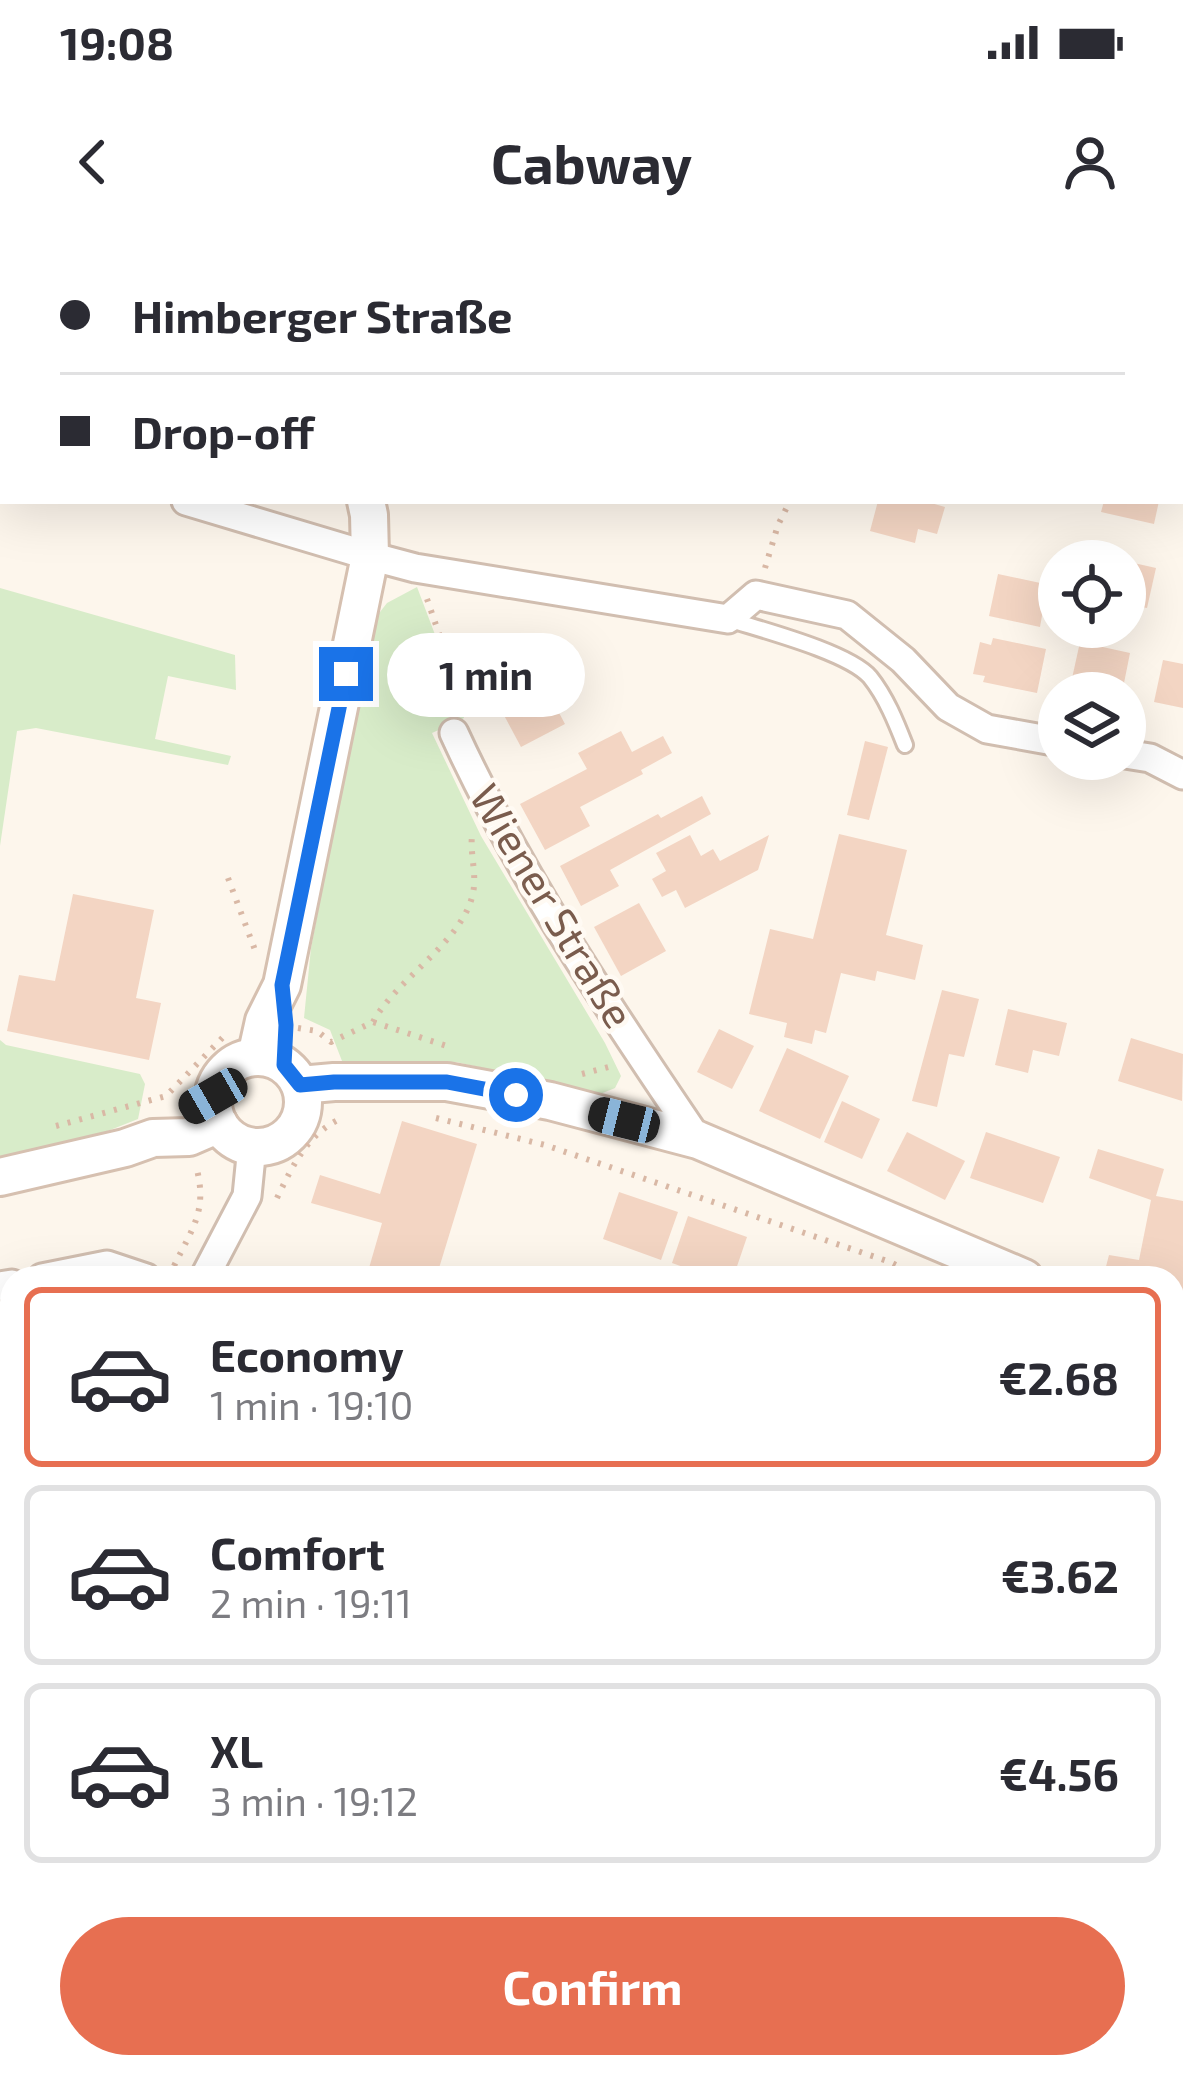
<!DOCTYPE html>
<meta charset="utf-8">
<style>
:root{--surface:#fff;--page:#f2f2f3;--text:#2b2b33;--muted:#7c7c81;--line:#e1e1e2;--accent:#e76f51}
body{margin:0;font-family:"Exo 2",sans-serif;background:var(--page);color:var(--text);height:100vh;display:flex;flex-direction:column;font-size:45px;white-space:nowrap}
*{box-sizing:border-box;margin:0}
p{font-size:39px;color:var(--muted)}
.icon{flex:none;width:66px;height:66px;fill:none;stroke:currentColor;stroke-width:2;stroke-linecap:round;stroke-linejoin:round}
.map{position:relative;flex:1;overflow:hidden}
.side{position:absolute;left:0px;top:1026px;width:1185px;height:813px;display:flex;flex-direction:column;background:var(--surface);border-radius:36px 36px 0 0;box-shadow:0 12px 48px #0002}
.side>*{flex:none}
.hud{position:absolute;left:0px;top:0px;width:1185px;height:264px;box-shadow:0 12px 48px #0002;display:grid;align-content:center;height:264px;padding:0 60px;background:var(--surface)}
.buttons{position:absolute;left:1038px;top:300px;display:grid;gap:24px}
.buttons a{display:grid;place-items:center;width:108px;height:108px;border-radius:50%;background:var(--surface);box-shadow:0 12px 48px #0002;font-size:60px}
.end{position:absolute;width:54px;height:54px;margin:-27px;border:15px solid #1a73e8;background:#fff;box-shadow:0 0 0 6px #fff}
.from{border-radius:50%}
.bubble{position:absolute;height:84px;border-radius:42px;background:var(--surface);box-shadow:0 12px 48px #0002;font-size:39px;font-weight:700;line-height:84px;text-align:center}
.car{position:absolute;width:36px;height:72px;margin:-36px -18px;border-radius:15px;box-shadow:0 0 9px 3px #0007;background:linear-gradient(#222 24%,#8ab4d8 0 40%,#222 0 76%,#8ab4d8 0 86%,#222 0)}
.hud b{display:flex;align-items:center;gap:42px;height:114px;font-size:45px}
.hud b+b{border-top:3px solid var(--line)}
.hud i{width:30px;height:30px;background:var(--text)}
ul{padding:21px 0 0;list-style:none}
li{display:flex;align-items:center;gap:36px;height:180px;margin:0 24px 18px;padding:0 36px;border:6px solid var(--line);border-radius:18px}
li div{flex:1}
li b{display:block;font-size:45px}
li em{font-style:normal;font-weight:700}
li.on{border-color:var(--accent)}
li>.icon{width:108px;height:108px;stroke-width:1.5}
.button{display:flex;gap:24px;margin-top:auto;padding:24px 60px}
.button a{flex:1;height:138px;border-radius:72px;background:var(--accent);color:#fff;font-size:48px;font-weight:700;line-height:138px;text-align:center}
.status{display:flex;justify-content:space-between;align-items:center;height:84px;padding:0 60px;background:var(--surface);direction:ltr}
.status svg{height:33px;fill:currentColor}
header{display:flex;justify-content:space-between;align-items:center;height:156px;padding:0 60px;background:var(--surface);font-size:54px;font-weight:700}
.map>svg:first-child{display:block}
.green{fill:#d8ecc9}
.building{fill:#f3d5c3}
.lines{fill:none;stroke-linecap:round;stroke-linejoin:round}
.lane-casing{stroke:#d1beb0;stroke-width:20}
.street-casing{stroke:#d1beb0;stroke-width:33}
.secondary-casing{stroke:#d6c0b0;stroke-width:42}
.path{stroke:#d9b8a5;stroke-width:6;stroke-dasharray:3 9;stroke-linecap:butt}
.lane{stroke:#fff;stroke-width:14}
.street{stroke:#fff;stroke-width:27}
.secondary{stroke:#fff;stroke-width:36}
.route{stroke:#1a73e8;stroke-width:15}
.labels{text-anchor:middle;stroke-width:9;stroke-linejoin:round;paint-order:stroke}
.street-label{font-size:42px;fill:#7a5c4d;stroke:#fffaf3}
</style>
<div class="status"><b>19:08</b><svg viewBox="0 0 49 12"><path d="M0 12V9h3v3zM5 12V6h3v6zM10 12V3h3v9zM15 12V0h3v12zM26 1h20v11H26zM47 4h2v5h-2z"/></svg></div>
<header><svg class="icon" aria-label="back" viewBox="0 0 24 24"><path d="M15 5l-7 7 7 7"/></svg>Cabway<svg class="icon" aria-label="person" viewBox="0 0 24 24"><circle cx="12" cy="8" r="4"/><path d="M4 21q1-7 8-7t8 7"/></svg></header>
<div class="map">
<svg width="1183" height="1837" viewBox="0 0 1183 1837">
<rect width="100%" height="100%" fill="#fdf6ec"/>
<g class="green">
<path d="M 417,347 L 459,458 L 464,478 L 432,493 L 481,596 L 605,803 L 621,836 L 615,848 L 600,854 L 456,822 L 342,821 L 330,790 L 304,778 L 311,708 L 373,381 L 387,363 Z"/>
<path d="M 0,348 L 235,415 L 236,450 L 168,436 L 155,499 L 231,516 L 228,525 L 36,488 L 17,491 L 0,606 Z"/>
<path d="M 0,800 L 6,805 L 140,834 L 145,844 L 138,879 L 75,904 L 0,920 Z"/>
</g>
<g class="building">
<path d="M 878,261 L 924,261 L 945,267 L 937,294 L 918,289 L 915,303 L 870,291 Z"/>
<path d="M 1104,261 L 1159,261 L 1154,284 L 1101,272 Z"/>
<path d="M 1125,321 L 1156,328 L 1147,368 L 1125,364 Z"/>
<path d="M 998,334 L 1059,347 L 1059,374 L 1043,370 L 1040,387 L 989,376 Z"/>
<path d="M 993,398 L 1046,409 L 1037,453 L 983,442 L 985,436 L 973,434 L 980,402 L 991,405 Z"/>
<path d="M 1080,402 L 1130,413 L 1122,453 L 1106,451 L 1106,453 L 1088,453 L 1089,447 L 1071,443 Z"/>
<path d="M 1163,420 L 1183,424 L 1183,468 L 1154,462 Z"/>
<path d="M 542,441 L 565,484 L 521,507 L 498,464 Z"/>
<path d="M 621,491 L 632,512 L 663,496 L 672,513 L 641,530 L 643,534 L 580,567 L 590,586 L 545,610 L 520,564 L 587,529 L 578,513 Z"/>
<path d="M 865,501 L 888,507 L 869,580 L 847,575 Z"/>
<path d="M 702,556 L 711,574 L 610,630 L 619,646 L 581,666 L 560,626 L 658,574 L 661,578 Z"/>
<path d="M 839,594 L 907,610 L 886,695 L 923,705 L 915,740 L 877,731 L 875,741 L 841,733 L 826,793 L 815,790 L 812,804 L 784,797 L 787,783 L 749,774 L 770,689 L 813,699 Z"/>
<path d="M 690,595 L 701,616 L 713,609 L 720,621 L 769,595 L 758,630 L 685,668 L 676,650 L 662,657 L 652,639 L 666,631 L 656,613 Z"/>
<path d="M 73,654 L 154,670 L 136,758 L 161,763 L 149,820 L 7,791 L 19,735 L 55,741 Z"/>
<path d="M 639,663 L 666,711 L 621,736 L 594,687 Z"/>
<path d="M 942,750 L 979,759 L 964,817 L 949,814 L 937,867 L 912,861 Z"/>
<path d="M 1008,769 L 1067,783 L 1059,816 L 1033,810 L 1028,833 L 995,825 Z"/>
<path d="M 719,789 L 754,806 L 732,849 L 697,832 Z"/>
<path d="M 1131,798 L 1183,814 L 1182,861 L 1118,841 Z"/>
<path d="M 787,808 L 849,836 L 820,899 L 759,871 Z"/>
<path d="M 842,861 L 880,879 L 862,919 L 824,902 Z"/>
<path d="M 402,881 L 477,904 L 436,1038 L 377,1038 L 367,1035 L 382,983 L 311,963 L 320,935 L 380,954 Z"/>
<path d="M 907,892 L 965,921 L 945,960 L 887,931 Z"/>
<path d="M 986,892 L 1060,917 L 1043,963 L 970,938 Z"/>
<path d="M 1098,909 L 1164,929 L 1156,956 L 1183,961 L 1183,1069 L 1173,1066 L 1173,1038 L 1103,1038 L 1109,1015 L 1139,1020 L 1151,960 L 1089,938 Z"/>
<path d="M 619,952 L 678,972 L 661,1020 L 603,999 Z"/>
<path d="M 688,976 L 747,997 L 733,1038 L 714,1038 L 672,1023 Z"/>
<path d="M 0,1094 L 12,1099 L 12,1235 L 0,1230 Z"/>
<path d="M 1183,1596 L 1183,1675 L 1173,1671 L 1173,1613 Z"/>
<path d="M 286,1827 L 374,1827 L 371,1837 L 282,1837 Z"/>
<path d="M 534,1827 L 574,1827 L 595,1837 L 530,1837 Z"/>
<path d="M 620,1827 L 761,1827 L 782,1837 L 640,1837 Z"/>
<path d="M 897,1827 L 957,1827 L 952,1837 L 897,1837 L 893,1835 Z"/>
<path d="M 1018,1827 L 1076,1827 L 1101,1837 L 1012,1837 Z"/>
</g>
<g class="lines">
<defs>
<path id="lane" d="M 728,379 C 762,390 848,412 870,437 C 886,457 896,482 905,505"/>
<g id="street">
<path d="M 186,261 L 370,316 L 415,328 L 728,379 L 756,355 L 847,375 L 903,420 L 948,467 L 987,489 L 1059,502"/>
<path d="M 454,493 C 520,637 609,769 698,900"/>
<path d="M 1125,514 L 1150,518 L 1183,535"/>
<path d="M 42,1038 L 107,1025 L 146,1038"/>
<path d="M 204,1038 L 247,956 L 252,906"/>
<path d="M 0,1046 L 12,1044"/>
<path d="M 1173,1193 L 1183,1175"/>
<path d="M 0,1522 L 12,1502"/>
<path d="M 1173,1556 L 1183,1542"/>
<path d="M 862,1837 L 867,1827"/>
<path d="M 986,1837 L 992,1827"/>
</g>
<g id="secondary">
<path d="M 303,0 L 303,3"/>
<path d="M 256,817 L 264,781 L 282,745 L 370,316 L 369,275 L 366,261"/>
<circle cx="258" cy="862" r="45"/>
<path d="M 300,845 L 334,842 L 447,842 L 550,861 L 698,900 L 1024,1038"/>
<path d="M 0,937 L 125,908 L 153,898 L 189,897 L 219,884"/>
<path d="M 1173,1101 L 1183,1105"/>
</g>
</defs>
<use href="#lane" class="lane-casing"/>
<use href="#street" class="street-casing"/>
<use href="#secondary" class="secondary-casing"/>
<g class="path">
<path d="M 1182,198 L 1183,198"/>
<path d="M 0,204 L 3,205"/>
<path d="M 765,328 L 778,285 L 790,261"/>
<path d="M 427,359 L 464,466"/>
<path d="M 228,638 L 255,710"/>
<path d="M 373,782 C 396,739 463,702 473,653 C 477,634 470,615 472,595"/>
<path d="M 298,788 L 317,791 L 331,802 L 373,782 L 447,806"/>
<path d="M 582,834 L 616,825"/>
<path d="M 436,878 L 545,905 L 890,1022 L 922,1038"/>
<path d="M 56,886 L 166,856 L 228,792"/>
<path d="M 277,958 C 293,925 308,893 342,878"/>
<path d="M 174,1026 C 193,987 208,970 196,926"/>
<path d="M 0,1438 L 12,1410"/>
</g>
<use href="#lane" class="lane"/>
<use href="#street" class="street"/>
<use href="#secondary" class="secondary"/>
</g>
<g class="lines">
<path class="route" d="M 346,434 L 282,745 L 286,785 L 284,825 L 300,845 L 334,842 L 447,842 L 516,855"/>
</g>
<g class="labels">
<g class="street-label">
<text transform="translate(552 666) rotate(59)" y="15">Wiener Straße</text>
</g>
</g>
</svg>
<div class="buttons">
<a><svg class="icon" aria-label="locate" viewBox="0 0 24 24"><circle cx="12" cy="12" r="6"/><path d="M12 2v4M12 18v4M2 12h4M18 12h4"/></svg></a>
<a><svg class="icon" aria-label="layers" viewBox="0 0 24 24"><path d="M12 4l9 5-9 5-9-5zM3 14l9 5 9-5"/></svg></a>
</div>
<i class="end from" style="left:516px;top:855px"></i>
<i class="end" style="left:346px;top:434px"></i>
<div class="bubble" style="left:387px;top:393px;width:198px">1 min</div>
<i class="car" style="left:213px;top:856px;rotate:240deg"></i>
<i class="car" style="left:624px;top:880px;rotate:284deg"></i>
<div class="hud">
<b><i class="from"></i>Himberger Straße</b>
<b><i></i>Drop-off</b>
</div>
<section class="side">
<ul>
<li class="on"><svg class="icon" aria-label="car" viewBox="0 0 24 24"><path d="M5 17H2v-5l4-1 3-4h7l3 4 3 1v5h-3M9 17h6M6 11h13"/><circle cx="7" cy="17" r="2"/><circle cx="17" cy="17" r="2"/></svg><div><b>Economy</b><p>1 min · 19:10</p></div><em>€2.68</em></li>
<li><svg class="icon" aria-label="car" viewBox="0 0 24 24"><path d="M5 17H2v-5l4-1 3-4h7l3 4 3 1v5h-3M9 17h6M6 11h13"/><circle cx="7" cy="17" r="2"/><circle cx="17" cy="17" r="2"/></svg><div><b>Comfort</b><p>2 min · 19:11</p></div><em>€3.62</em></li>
<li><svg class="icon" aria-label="car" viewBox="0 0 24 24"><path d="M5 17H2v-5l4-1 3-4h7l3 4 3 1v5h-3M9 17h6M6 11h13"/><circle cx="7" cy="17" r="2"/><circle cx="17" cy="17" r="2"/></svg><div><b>XL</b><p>3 min · 19:12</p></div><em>€4.56</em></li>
</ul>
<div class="button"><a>Confirm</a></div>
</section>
</div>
